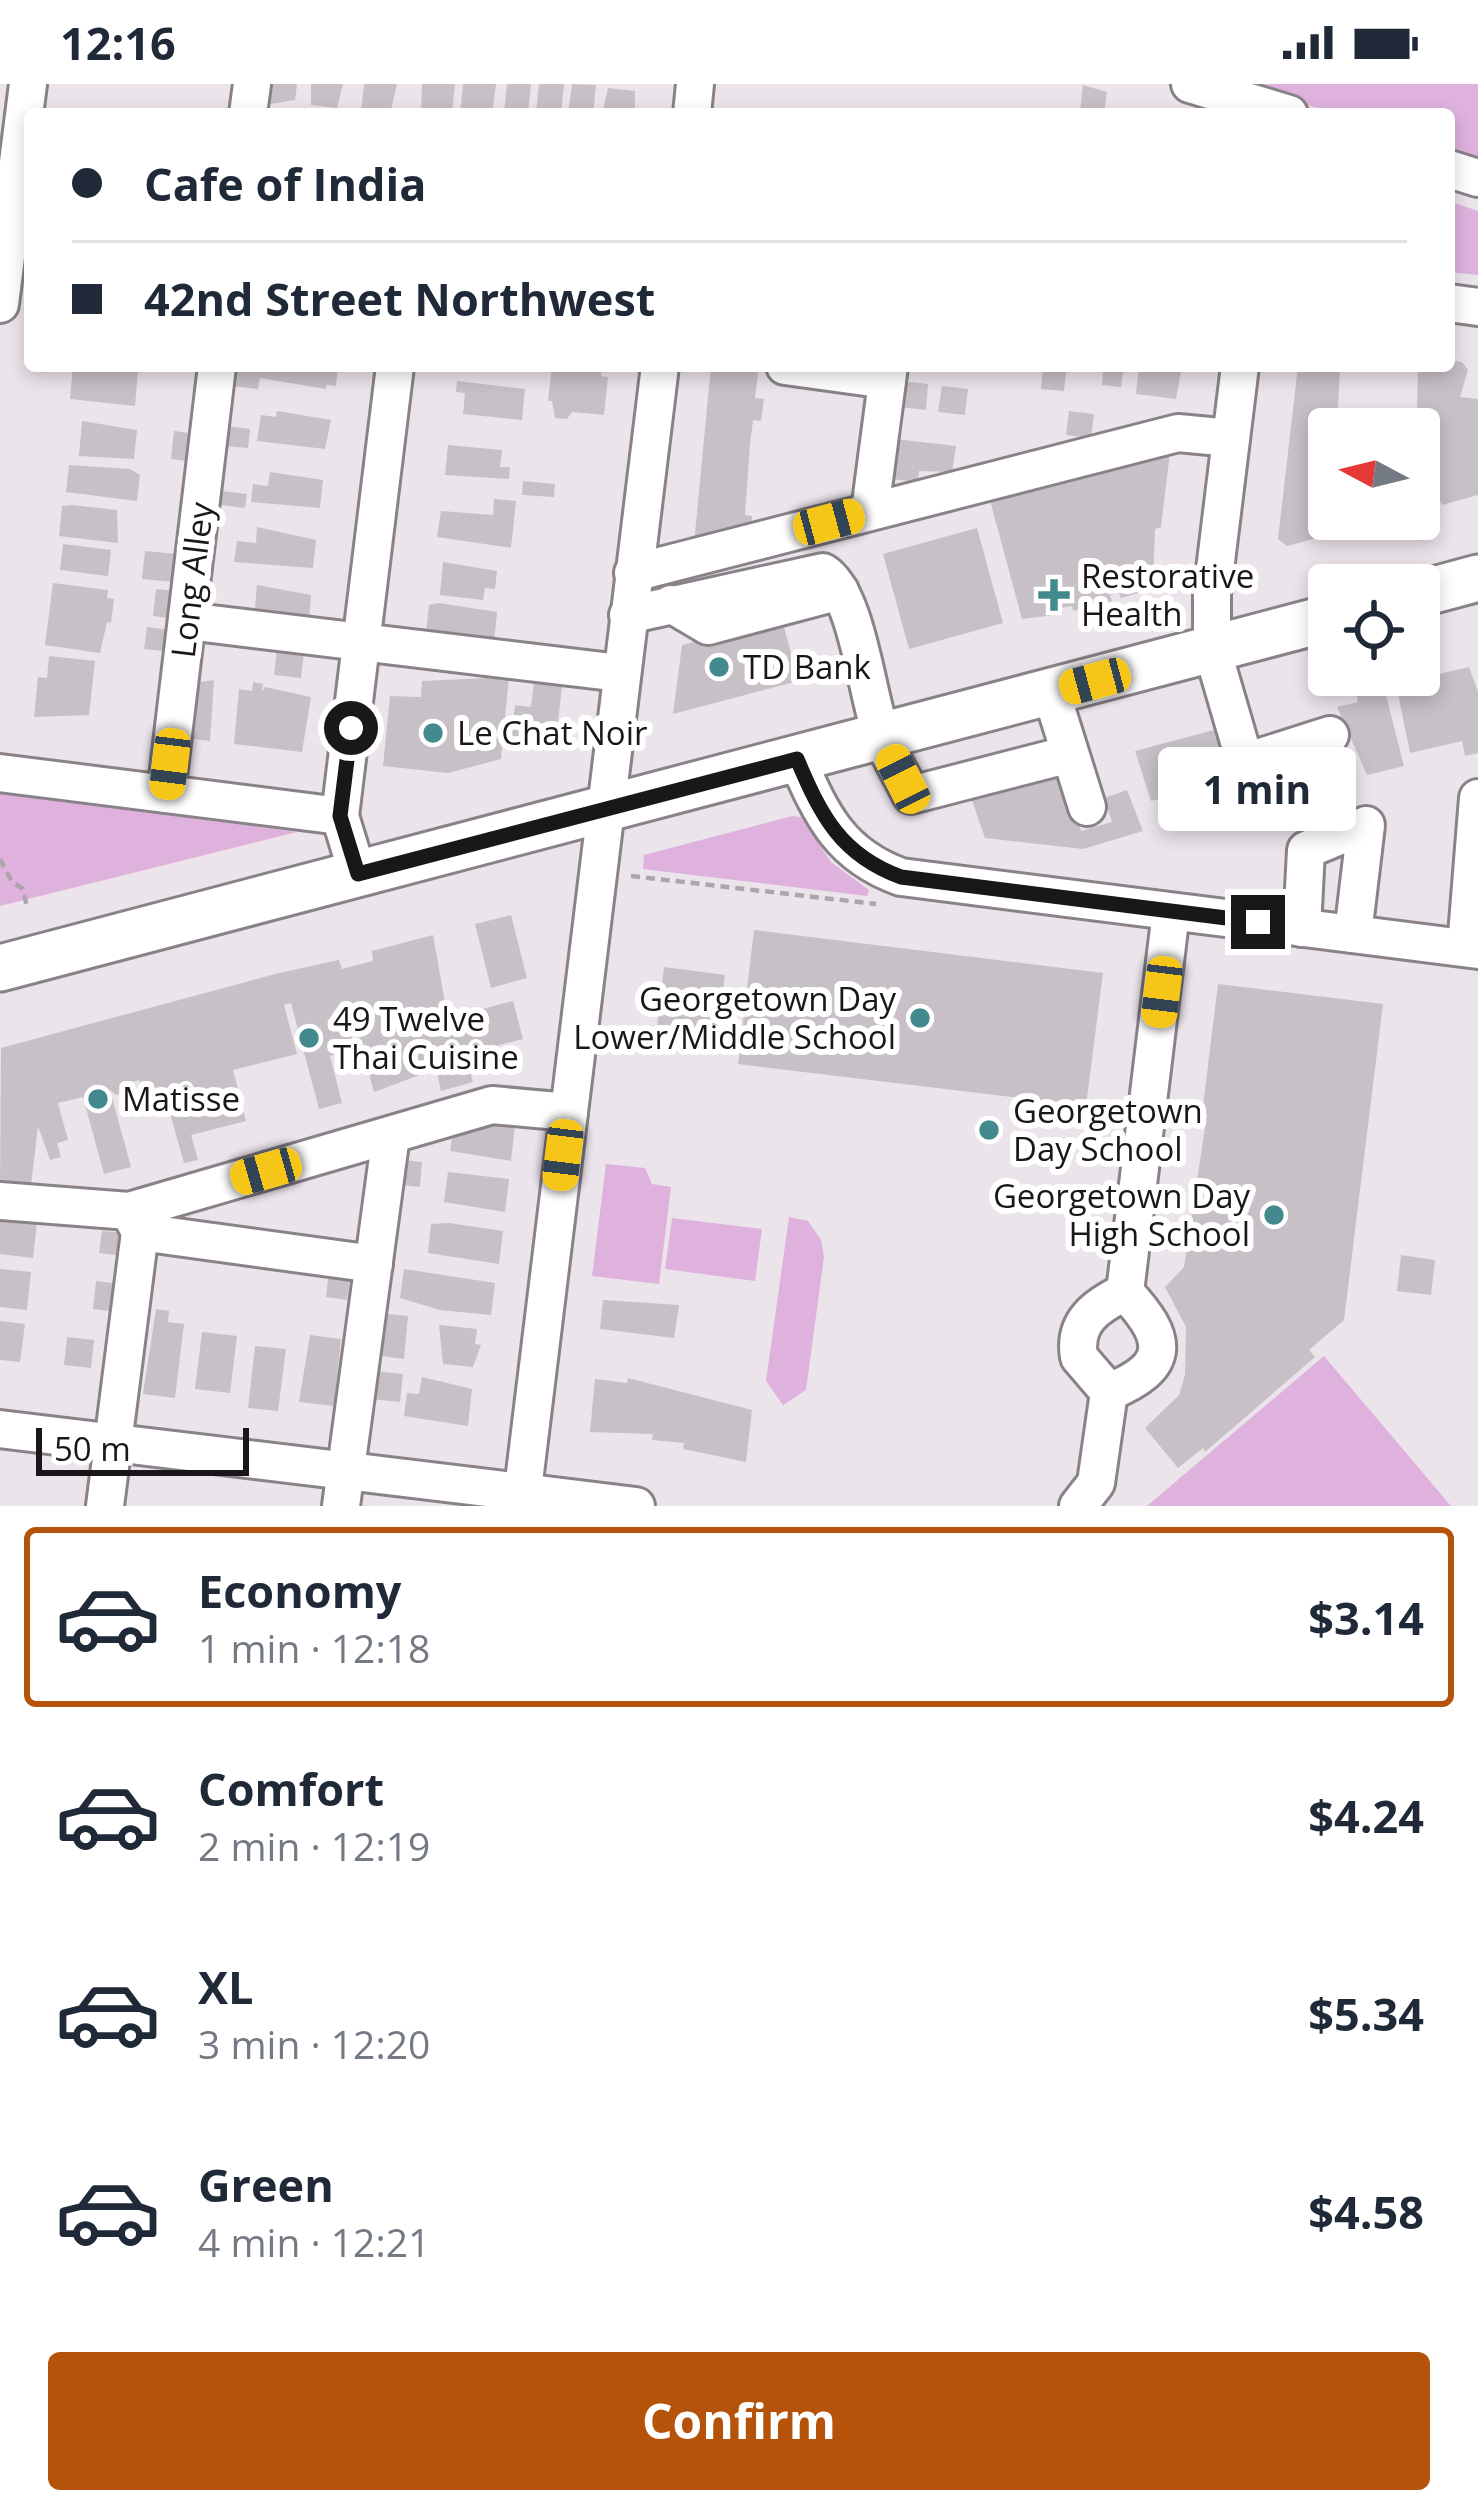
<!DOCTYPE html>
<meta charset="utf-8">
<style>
:root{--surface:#fff;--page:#f2f2f3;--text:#1f2937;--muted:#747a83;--line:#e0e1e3;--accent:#b45309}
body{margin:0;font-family:"Open Sans",sans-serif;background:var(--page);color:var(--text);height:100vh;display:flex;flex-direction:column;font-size:45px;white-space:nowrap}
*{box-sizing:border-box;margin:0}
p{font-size:39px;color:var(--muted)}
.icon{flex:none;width:66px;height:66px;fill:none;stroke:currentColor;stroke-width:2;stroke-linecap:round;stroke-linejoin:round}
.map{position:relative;height:1422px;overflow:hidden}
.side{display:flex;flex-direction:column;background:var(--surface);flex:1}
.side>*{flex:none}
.top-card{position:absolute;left:24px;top:24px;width:1431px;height:264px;border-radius:12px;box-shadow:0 6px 18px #0003;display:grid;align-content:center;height:264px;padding:0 48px;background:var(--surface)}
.needle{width:78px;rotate:277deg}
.controls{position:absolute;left:1308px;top:324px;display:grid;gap:24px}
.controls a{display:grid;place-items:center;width:132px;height:132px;border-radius:12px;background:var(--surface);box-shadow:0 6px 18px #0003;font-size:60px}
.scale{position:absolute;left:36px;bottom:30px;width:213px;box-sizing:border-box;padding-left:12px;border:6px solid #1a171a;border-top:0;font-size:33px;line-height:42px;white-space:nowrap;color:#1a171a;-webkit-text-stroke:9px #fff;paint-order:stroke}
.end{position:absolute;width:54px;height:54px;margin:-27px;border:15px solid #1a171a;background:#fff;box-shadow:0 0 0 6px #fff}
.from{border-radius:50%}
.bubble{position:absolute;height:84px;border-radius:12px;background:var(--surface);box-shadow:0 6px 18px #0003;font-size:39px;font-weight:700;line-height:84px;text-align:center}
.car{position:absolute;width:36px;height:72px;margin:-36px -18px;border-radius:15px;box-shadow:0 0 9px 3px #0007;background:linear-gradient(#f5c518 24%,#345 0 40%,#f5c518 0 76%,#345 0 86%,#f5c518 0)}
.top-card b{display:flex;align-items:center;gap:42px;height:114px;font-size:45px}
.top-card b+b{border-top:3px solid var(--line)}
.top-card i{width:30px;height:30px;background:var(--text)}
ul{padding:21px 0 0;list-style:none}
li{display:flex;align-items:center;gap:36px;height:180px;margin:0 24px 18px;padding:0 24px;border:6px solid transparent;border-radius:12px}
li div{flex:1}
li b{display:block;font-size:45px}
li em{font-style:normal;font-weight:700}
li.active{border-color:var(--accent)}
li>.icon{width:108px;height:108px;stroke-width:1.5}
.primary-button{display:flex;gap:24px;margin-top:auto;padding:24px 48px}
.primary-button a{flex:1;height:138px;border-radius:12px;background:var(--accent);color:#fff;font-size:48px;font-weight:700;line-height:138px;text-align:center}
.status{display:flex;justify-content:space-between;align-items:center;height:84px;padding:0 60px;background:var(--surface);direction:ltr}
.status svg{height:33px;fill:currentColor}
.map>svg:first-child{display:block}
.green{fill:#dfb2de}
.building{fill:#c7c0c7}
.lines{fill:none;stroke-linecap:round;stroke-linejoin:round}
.minor-casing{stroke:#898288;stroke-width:42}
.major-casing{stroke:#898288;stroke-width:51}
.path{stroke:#aca6ac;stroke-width:4.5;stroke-dasharray:9 6;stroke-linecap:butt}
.minor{stroke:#fff;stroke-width:36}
.major{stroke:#fff;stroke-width:45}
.route{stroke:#1a171a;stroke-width:15}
.poi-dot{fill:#428a8d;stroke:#fff;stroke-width:4.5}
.labels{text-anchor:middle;stroke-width:12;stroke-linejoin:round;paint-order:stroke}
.poi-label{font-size:33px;fill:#1a171a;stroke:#fff;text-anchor:start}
.street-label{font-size:33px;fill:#1a171a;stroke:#fff}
</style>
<div class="status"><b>12:16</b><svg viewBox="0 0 49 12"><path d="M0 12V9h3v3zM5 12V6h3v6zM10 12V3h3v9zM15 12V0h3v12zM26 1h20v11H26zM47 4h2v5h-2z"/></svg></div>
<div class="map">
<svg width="1478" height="1422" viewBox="0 0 1478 1422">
<rect width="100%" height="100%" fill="#ebe4eb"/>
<g class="green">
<path d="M 1245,0 L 1478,0 L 1478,78 L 1449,68 L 1449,30 L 1335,30 Z"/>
<path d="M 1449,117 L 1478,127 L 1478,191 L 1449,188 Z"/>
<path d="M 0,709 L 297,748 L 0,822 Z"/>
<path d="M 792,732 L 801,733 L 831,778 L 869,806 L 867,812 L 643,785 L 644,771 Z"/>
<path d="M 606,1080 L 645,1084 L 652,1100 L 671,1103 L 659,1200 L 592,1192 Z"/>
<path d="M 789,1133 L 808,1137 L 821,1156 L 824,1173 L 806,1306 L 783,1321 L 766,1297 Z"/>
<path d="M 672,1134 L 762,1145 L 755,1197 L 665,1185 Z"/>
<path d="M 1324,1272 L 1451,1422 L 1147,1422 Z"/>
</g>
<g class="building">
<path d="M 263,0 L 297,0 L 295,16 L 270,20 L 270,13 L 262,12 Z"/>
<path d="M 311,0 L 343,0 L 337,24 L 311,21 Z"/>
<path d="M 364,0 L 397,0 L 390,30 L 361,28 Z"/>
<path d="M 422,0 L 455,0 L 452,29 L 421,30 Z"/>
<path d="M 463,0 L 496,0 L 492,30 L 460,30 Z"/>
<path d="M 507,0 L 531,0 L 528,30 L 504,30 Z"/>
<path d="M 539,0 L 564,0 L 561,30 L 536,30 Z"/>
<path d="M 572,0 L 596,1 L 593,30 L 568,30 Z"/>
<path d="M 1083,1 L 1107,8 L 1104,30 L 1080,27 Z"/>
<path d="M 608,4 L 635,7 L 635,30 L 602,30 Z"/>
<path d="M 1449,276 L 1462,278 L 1468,286 L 1460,313 L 1478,315 L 1478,411 L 1442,421 L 1439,414 L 1419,419 L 1419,345 L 1356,345 L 1354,335 L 1387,327 L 1394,338 L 1417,330 L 1418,282 L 1449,282 Z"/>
<path d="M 73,282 L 138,288 L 135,322 L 70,315 Z"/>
<path d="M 234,282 L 338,282 L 336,302 L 326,301 L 326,305 L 260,294 L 258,305 L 231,302 Z"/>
<path d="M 552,282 L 602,282 L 601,292 L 608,293 L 604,331 L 572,328 L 567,335 L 555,334 L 552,317 L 548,317 Z"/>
<path d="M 711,282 L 759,282 L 755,314 L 764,315 L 761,337 L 753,336 L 750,360 L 745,431 L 752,432 L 751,446 L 694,460 Z"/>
<path d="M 1043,282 L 1067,282 L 1064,307 L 1041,305 Z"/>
<path d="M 1081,282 L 1124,282 L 1121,303 L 1102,301 L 1103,287 Z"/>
<path d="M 1139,282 L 1182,282 L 1176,315 L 1136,310 Z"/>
<path d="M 1298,282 L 1340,282 L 1337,344 L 1329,345 L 1329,435 L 1354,437 L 1344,439 L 1347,446 L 1287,462 L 1278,455 Z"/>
<path d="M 457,297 L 525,305 L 522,336 L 463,330 L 465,309 L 456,308 Z"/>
<path d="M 902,297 L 928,300 L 926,326 L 899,323 Z"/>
<path d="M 942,302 L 968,305 L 965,331 L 938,328 Z"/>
<path d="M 277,327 L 331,336 L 325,365 L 257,357 L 261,331 L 276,333 Z"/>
<path d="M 1069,327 L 1094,330 L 1091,354 L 1066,351 Z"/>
<path d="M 82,337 L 137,346 L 134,375 L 79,372 Z"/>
<path d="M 226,342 L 250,345 L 248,364 L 224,362 Z"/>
<path d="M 174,347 L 197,350 L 194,378 L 171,375 Z"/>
<path d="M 895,355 L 956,362 L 952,388 L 919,387 L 918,398 L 890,395 Z"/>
<path d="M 1171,360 L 1161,443 L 1155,445 L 1153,500 L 1140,503 L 1141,508 L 1121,514 L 1119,509 L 1110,511 L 1112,517 L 1073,527 L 1072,522 L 1061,524 L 1063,530 L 1022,535 L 988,409 Z"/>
<path d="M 448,361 L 502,366 L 500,383 L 510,383 L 509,395 L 445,391 Z"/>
<path d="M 69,381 L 130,385 L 140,391 L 137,417 L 66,408 Z"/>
<path d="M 270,388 L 323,396 L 320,424 L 251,418 L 253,400 L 268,402 Z"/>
<path d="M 523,397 L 555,400 L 554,413 L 522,411 Z"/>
<path d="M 222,407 L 247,410 L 245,424 L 220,421 Z"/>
<path d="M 494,415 L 516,417 L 511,464 L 437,453 L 441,427 L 493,431 Z"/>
<path d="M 72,421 L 117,426 L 118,459 L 59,452 L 62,422 Z"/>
<path d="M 257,443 L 316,456 L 313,484 L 234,478 L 237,457 L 256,459 Z"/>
<path d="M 977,444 L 1003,539 L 909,565 L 883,470 Z"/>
<path d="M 63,460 L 111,466 L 108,492 L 60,486 Z"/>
<path d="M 145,467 L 177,470 L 174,498 L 142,495 Z"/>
<path d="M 443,478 L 497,487 L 495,505 L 485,504 L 483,516 L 440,511 Z"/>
<path d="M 53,499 L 108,506 L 107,514 L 114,515 L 111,539 L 107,538 L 100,569 L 45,561 Z"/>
<path d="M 257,501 L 311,511 L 309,537 L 254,536 Z"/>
<path d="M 156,505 L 186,508 L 183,536 L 153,532 Z"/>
<path d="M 439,519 L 497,528 L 494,558 L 426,549 L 429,521 Z"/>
<path d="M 782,535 L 798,597 L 673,630 L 682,561 Z"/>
<path d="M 147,543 L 176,547 L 173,568 L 144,565 Z"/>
<path d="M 277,564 L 304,567 L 301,594 L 274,591 Z"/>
<path d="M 49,572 L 95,577 L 89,631 L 34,633 L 38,593 L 47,594 Z"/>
<path d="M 1469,583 L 1478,608 L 1478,669 L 1465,672 L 1462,657 L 1410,669 L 1396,600 Z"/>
<path d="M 509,593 L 501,675 L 448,689 L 383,682 L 390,612 L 421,613 L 422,597 Z"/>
<path d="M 214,596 L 210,657 L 187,654 L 194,599 Z"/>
<path d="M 253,598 L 263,600 L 262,608 L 265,603 L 311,613 L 302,668 L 234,660 L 239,605 L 252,607 Z"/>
<path d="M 534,599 L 562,602 L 555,666 L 527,663 L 528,653 L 511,652 L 515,621 L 531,623 Z"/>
<path d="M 1384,603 L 1404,682 L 1367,691 L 1337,623 L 1358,618 L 1356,610 Z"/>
<path d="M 1225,643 L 1237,696 L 1151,717 L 1135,667 Z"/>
<path d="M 1064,683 L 1081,747 L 1112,738 L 1104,714 L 1127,706 L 1143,747 L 1083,765 L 985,754 L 969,708 Z"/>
<path d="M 511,831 L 527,894 L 491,904 L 475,840 Z"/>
<path d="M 754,846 L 1103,889 L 1086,1022 L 738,980 Z"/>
<path d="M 433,851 L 449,941 L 457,939 L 455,932 L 513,917 L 523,955 L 465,970 L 473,998 L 441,1007 L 436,985 L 374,1008 L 358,950 L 351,951 L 355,965 L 330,972 L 342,1019 L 319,1025 L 291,919 L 284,921 L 297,970 L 233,986 L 246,1037 L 191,1051 L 198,1076 L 184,1079 L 163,1004 L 142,1010 L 139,996 L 129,999 L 131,1007 L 116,1011 L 110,1006 L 131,1083 L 104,1090 L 83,1013 L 58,1019 L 68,1056 L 57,1059 L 61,1073 L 50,1076 L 38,1042 L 30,1110 L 0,1107 L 1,964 L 275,890 L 339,876 L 342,885 L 373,877 L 372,867 Z"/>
<path d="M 664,883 L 725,891 L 717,952 L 657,944 Z"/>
<path d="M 1218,900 L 1383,920 L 1344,1236 L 1309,1266 L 1315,1273 L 1205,1368 L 1203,1364 L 1178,1384 L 1145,1344 L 1179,1311 L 1185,1291 L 1186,1243 L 1165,1203 L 1184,1183 L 1207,1030 L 1202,1030 Z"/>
<path d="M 463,1036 L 515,1042 L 511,1077 L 450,1067 L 453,1047 Z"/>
<path d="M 397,1075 L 422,1078 L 420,1103 L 394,1100 Z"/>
<path d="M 448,1088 L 509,1095 L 505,1128 L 444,1118 Z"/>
<path d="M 0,1133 L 37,1137 L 33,1174 L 0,1170 Z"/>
<path d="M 449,1139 L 503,1147 L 499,1180 L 428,1169 L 431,1140 Z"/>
<path d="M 102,1147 L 128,1149 L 125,1172 L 99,1169 Z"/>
<path d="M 1401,1171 L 1435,1176 L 1431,1211 L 1397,1207 Z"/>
<path d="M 0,1185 L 31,1188 L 27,1226 L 0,1223 Z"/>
<path d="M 329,1185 L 351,1188 L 347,1216 L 326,1213 Z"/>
<path d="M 404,1185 L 495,1199 L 491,1231 L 440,1226 L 400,1214 Z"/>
<path d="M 96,1197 L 121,1200 L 118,1228 L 93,1225 Z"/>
<path d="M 603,1216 L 679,1221 L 674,1254 L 600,1245 Z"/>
<path d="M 156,1225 L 169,1227 L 168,1238 L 184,1240 L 175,1314 L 143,1310 Z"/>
<path d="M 378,1229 L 408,1232 L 404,1275 L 373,1271 Z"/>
<path d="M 0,1237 L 25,1240 L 20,1278 L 0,1276 Z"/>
<path d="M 439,1241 L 477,1245 L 475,1260 L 481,1261 L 473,1283 L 443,1280 Z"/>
<path d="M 202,1248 L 237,1252 L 230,1309 L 195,1305 Z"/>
<path d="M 310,1251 L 341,1255 L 334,1322 L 299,1318 Z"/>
<path d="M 67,1253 L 94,1256 L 91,1284 L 64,1281 Z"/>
<path d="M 255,1262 L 286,1265 L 278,1327 L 248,1324 Z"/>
<path d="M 373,1287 L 403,1290 L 400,1318 L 370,1315 Z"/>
<path d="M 422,1293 L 472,1305 L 468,1342 L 404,1332 L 407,1309 L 419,1310 Z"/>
<path d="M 628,1294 L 752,1326 L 746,1378 L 683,1365 L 684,1359 L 652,1356 L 653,1350 L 590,1348 L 595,1295 L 627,1299 Z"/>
</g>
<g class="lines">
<defs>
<g id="minor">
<path d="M 1190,0 L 1289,30"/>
<path d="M 248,30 L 252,0"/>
<path d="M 692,30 L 695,0"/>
<path d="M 1449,85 L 1478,94"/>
<path d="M 1449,219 L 1478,223"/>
<path d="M 0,220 L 28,0"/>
<path d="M 785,282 L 887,296"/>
<path d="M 1240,282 L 1212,510 L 1212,565 L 1245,678 L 1330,651"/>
<path d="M 870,427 L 889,282"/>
<path d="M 633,489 L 1178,349 L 1231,354"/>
<path d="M 671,520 L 708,542 L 840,507"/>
<path d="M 628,531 L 823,488 C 857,508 867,613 882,653 C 890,673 902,692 911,711 L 1070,670"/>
<path d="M 187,537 L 620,589"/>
<path d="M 1051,608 L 1087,723"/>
<path d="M 797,675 C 822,732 840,771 901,793 L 1478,866"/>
<path d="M 0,689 L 340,732"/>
<path d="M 166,710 L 217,282"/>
<path d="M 358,791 L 340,732 L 395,282"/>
<path d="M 1302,844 L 1306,766 L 1366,741 L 1353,850"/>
<path d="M 1466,864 L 1478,714"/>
<path d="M 0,1117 L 129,1127 L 492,1021 L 569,1028"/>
<path d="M 140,1148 L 374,1180"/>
<path d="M 1125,1208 L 1171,828"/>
<path d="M 1109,1308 C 1173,1282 1168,1254 1125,1208"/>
<path d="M 1109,1308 L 1079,1273 C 1073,1238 1096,1222 1125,1208"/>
<path d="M 0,1345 L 636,1422"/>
<path d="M 105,1422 L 140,1148 L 129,1127"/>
<path d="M 341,1422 L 391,1051"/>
<path d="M 521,1422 L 660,282"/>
<path d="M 1078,1422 L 1096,1399 L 1109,1308"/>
</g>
<g id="major">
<path d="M 1419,510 L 1478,494"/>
<path d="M 0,884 L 1329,534"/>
</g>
</defs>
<use href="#minor" class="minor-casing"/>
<use href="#major" class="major-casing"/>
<g class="path">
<path d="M 0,775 L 12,798 L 23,805 L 27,823"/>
<path d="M 631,792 L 876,820"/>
</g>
<use href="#minor" class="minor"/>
<use href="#major" class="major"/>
</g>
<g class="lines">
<path class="route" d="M 351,644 L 340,732 L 358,790 L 797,675 C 821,732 841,771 901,793 L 1258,838"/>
</g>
<g class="poi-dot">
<path d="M1048 493h12v12h12v12h-12v12h-12v-12h-12v-12h12z"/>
<circle cx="719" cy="583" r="12"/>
<circle cx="433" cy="649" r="12"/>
<circle cx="920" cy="934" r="12"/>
<circle cx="309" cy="954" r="12"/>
<circle cx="98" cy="1015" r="12"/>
<circle cx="989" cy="1046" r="12"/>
<circle cx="1274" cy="1131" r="12"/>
</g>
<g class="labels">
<g class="poi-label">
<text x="1081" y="504">Restorative<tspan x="1081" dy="38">Health</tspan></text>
<text x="743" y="595">TD Bank</text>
<text x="457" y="661">Le Chat Noir</text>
<text x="896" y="927" text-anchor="end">Georgetown Day<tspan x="896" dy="38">Lower/Middle School</tspan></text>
<text x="333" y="947">49 Twelve<tspan x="333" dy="38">Thai Cuisine</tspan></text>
<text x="122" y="1027">Matisse</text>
<text x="1013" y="1039">Georgetown<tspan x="1013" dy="38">Day School</tspan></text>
<text x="1250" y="1124" text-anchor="end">Georgetown Day<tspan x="1250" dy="38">High School</tspan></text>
</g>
<g class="street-label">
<text transform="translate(192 496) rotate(-83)" y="12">Long Alley</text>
</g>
</g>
</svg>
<div class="controls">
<a><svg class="needle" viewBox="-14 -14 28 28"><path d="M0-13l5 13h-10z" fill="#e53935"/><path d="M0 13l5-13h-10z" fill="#747a83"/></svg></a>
<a><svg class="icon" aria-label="locate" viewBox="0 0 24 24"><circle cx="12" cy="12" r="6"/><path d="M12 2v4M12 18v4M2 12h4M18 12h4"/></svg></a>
</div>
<div class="scale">50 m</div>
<i class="end from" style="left:351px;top:644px"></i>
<i class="end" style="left:1258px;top:838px"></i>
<div class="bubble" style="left:1158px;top:663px;width:198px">1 min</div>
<i class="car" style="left:829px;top:438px;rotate:75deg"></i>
<i class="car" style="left:1095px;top:597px;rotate:255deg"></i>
<i class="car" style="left:170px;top:680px;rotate:187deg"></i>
<i class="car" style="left:903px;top:695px;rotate:333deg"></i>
<i class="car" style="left:1162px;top:908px;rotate:187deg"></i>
<i class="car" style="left:563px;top:1071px;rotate:187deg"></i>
<i class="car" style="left:266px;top:1087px;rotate:254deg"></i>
<div class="top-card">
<b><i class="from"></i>Cafe of India</b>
<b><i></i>42nd Street Northwest</b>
</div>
</div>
<section class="side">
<ul>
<li class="active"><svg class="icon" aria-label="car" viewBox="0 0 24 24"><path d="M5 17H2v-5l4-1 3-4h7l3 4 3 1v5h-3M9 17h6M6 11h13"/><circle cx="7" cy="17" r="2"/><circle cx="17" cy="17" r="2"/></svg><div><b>Economy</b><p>1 min · 12:18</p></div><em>$3.14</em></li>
<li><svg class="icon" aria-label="car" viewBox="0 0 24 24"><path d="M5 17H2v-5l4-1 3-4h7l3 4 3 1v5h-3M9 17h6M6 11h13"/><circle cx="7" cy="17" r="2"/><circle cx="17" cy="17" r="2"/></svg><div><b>Comfort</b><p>2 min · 12:19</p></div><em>$4.24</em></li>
<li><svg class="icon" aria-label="car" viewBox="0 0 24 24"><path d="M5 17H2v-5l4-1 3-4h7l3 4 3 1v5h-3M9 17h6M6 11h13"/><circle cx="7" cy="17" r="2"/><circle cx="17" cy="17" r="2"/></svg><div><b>XL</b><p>3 min · 12:20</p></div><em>$5.34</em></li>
<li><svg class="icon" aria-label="car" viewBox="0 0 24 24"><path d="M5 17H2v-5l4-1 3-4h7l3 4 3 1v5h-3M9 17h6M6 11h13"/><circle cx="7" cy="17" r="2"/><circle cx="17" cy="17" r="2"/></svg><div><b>Green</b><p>4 min · 12:21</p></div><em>$4.58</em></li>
</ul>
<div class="primary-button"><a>Confirm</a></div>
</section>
